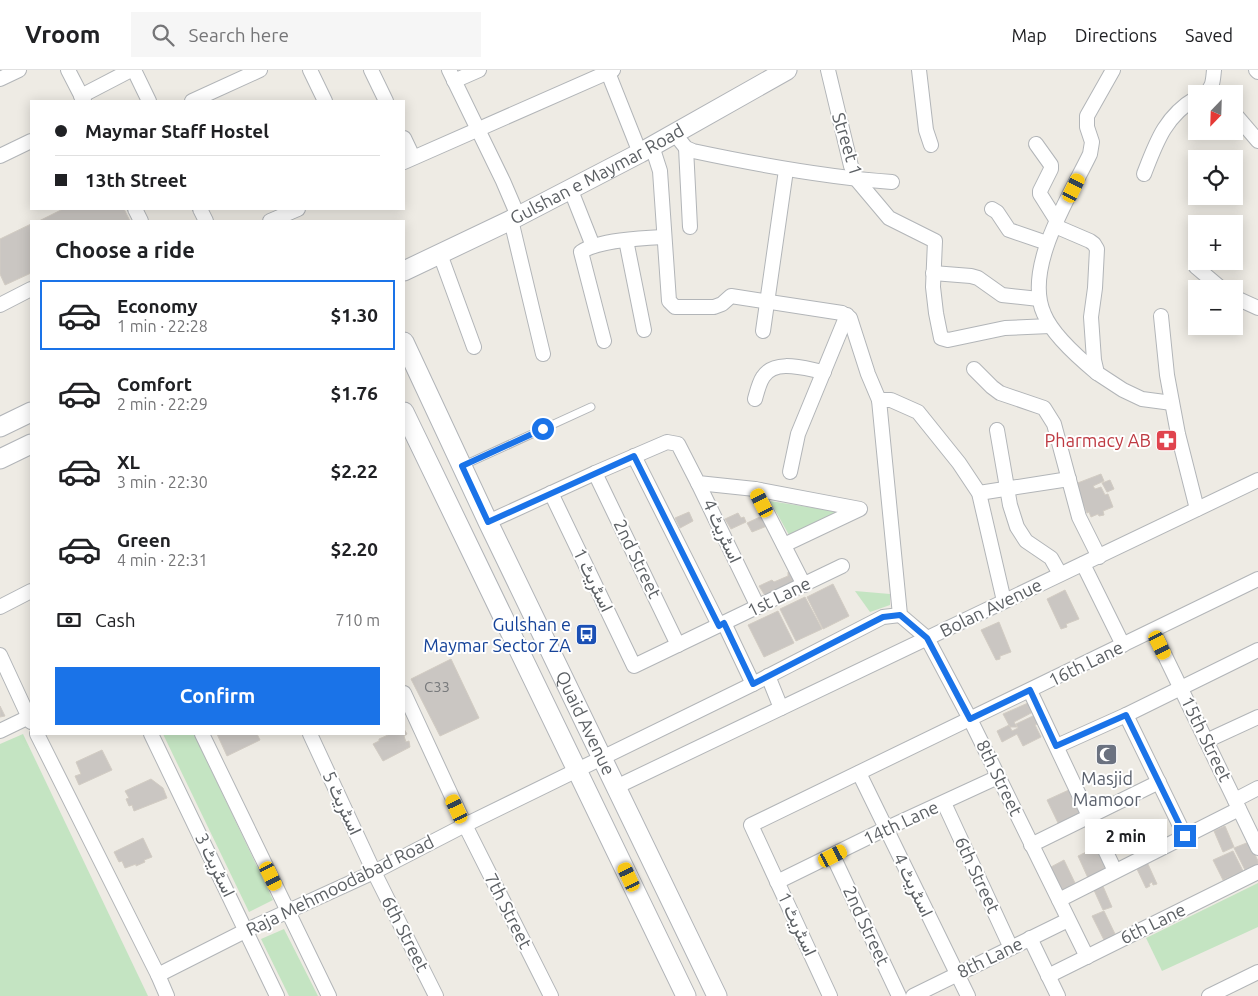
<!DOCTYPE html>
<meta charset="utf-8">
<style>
:root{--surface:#fff;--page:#f6f6f6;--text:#202124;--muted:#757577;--line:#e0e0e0;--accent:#1a73e8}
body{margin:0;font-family:Ubuntu,Vazirmatn,sans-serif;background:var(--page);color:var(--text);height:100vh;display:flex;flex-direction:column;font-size:19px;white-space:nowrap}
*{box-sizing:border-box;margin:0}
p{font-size:16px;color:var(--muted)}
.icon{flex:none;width:28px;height:28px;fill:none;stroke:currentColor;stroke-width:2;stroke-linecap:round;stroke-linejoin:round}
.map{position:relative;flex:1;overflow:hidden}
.side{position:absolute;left:30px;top:150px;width:375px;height:515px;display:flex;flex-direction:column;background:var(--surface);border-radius:0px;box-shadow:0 2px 12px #0003}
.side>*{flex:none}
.banner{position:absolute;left:30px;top:30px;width:375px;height:110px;border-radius:0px;box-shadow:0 2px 12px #0003;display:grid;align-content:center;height:110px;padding:0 25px;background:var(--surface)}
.needle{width:32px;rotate:203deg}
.controls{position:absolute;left:1188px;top:15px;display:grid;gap:10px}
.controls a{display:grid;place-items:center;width:55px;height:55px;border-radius:0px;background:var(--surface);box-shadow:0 2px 12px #0003;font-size:25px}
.end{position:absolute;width:22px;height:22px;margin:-11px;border:6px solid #1a73e8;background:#fff;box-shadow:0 0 0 2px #fff}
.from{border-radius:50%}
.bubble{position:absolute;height:35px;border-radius:0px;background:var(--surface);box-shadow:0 2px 12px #0003;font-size:16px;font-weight:700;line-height:35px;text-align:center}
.car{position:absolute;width:15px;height:30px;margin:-15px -8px;border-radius:6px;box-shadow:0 0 4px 1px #0007;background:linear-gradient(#f5c518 24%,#345 0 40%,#f5c518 0 76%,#345 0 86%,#f5c518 0)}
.banner b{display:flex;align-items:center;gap:18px;height:48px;font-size:19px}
.banner b+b{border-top:1px solid var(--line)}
.banner i{width:12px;height:12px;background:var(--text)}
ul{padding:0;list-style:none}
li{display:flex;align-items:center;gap:15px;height:70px;margin:0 10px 8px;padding:0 15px;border:2px solid transparent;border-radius:0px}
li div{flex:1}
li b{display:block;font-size:19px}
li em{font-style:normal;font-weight:700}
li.selected{border-color:var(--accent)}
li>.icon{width:45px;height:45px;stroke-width:1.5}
h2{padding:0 25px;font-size:22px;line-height:60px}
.pay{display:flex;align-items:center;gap:12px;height:55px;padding:0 25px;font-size:19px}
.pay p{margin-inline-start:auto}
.button{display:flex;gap:10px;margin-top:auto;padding:10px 25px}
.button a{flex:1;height:58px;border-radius:0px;background:var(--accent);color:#fff;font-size:20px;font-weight:700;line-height:58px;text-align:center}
header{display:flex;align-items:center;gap:30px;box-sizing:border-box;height:70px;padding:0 25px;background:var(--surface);border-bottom:1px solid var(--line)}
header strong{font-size:24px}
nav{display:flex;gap:28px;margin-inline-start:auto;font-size:18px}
.search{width:350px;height:45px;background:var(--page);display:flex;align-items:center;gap:12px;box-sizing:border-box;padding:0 18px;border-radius:0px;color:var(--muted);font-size:19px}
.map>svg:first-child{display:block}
.green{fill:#c4e4c2}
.building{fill:#cac6c2;stroke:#d2ccc3}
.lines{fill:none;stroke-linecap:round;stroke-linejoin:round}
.service-casing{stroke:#b2b5b8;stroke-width:9}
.minor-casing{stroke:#b2b5b8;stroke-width:16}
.secondary-casing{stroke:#b1b4b8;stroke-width:21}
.service{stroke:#fff;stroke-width:7}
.minor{stroke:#fff;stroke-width:14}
.secondary{stroke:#fff;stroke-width:19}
.route{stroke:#1a73e8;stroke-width:6}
.labels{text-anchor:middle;stroke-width:4;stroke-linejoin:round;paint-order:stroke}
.number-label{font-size:15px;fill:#787a7c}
.street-label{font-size:18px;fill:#5c6064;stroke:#fff}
.health-label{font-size:18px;fill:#be3a42;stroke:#fff;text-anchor:end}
.transit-label{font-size:18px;fill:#164399;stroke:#fff;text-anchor:end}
.worship-label{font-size:18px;fill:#5b616d;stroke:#fff}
</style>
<header>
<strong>Vroom</strong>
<div class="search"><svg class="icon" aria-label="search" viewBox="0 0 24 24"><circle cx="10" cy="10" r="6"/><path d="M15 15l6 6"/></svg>Search here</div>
<nav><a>Map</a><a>Directions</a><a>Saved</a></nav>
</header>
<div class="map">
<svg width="1258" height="926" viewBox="0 0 1258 926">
<rect width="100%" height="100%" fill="#eeebe4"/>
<g class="green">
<path d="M 770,431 L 840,442 L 789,465 Z"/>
<path d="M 855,521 L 890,524 L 890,535 L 870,542 Z"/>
<path d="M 23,664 L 148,926 L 0,926 L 0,674 Z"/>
<path d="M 163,664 L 194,664 L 273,830 L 249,842 Z"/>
<path d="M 1258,813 L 1258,857 L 1162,901 L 1146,868 Z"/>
<path d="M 284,859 L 318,926 L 289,926 L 261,869 Z"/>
</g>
<g class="building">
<path d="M 63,139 L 124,139 L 130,151 L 39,151 Z"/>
<path d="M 31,154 L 31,203 L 5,215 L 0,204 L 0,169 Z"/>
<path d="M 1101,404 L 1104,411 L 1093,416 L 1095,419 L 1101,417 L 1105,425 L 1108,424 L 1113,437 L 1103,441 L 1104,445 L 1099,446 L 1098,444 L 1091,447 L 1089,442 L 1087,443 L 1075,414 Z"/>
<path d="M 1110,410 L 1114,419 L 1107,422 L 1102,413 Z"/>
<path d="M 689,442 L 693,451 L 680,458 L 675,448 Z"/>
<path d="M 738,443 L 741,448 L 744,447 L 746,452 L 731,459 L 725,449 Z"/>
<path d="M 762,446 L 767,456 L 752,462 L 747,453 Z"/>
<path d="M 790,501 L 794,509 L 792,516 L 770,526 L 764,524 L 759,516 L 772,510 L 774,512 L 788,506 L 788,502 Z"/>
<path d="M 833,514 L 849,546 L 823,559 L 807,527 Z"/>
<path d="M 1065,520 L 1079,549 L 1066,554 L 1067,557 L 1061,559 L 1047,529 Z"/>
<path d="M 805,527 L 822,559 L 796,571 L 780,539 Z"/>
<path d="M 778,541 L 794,573 L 764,587 L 748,555 Z"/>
<path d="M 999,552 L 1011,582 L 1000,586 L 1000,589 L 996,590 L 981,560 Z"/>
<path d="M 451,589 L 479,648 L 440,666 L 411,609 Z"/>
<path d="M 1028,633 L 1033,642 L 1014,652 L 1017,657 L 1010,657 L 1003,644 Z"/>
<path d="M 0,636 L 5,646 L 0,647 Z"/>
<path d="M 1035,645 L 1039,653 L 1035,655 L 1041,667 L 1023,676 L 1017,664 L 1002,672 L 997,661 L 1009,655 L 1012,661 L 1018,658 L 1016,654 Z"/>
<path d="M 404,659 L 407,664 L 404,666 L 406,672 L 409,671 L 410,677 L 383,691 L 373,674 L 379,671 L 379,669 L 388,665 L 387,664 L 404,664 Z"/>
<path d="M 217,664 L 257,664 L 260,670 L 227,686 Z"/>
<path d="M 102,680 L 112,700 L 79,715 L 75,706 L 81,704 L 76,692 Z"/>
<path d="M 151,709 L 163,718 L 167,728 L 134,741 L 132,735 L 129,736 L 126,729 L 129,728 L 125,721 Z"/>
<path d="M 1071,719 L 1082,744 L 1059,755 L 1047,730 Z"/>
<path d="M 1225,756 L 1234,777 L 1223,782 L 1214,761 Z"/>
<path d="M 143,768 L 152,787 L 144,790 L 145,792 L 136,796 L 136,794 L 125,798 L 122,791 L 119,792 L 114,782 Z"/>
<path d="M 1249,772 L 1258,791 L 1258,794 L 1245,800 L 1234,778 Z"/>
<path d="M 1099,776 L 1110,797 L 1088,808 L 1078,786 Z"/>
<path d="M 1233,781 L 1243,801 L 1223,810 L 1213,790 Z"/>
<path d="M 1064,790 L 1075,813 L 1062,820 L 1051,797 Z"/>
<path d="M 1147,792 L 1157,814 L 1153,815 L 1152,812 L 1149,814 L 1150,816 L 1146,818 L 1136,797 Z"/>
<path d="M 1102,814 L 1112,837 L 1103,840 L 1093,818 Z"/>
<path d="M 1104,841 L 1115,864 L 1104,870 L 1092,846 Z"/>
</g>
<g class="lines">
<defs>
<path id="service" d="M 462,396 L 591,337"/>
<g id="minor">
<path d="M 68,0 L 84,31"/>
<path d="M 134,0 L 149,31"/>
<path d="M 310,0 L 325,31"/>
<path d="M 371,0 L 386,31"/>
<path d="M 449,0 L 503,111 L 518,146"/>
<path d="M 607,0 L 640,83"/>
<path d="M 828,0 L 851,96 L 857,110 L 889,148 L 935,171 L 933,217 L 936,243 L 941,268 L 948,270 L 1005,258 L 1050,256"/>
<path d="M 919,0 L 926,60 L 931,75"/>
<path d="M 1256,0 L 1258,2"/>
<path d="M 0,9 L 19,0"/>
<path d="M 454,11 L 479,0"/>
<path d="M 1204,24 C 1213,19 1213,10 1214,0"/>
<path d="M 81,26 L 131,0"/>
<path d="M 192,31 L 260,0"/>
<path d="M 1234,43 L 1258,71"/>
<path d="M 674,63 L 686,78 L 693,81 C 759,95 825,107 892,112"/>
<path d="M 404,68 L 413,87"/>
<path d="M 1036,74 L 1051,95 L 1051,99 L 1040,121 L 1040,124 L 1057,151"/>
<path d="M 652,76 L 660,101 L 669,231 L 675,237 L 714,237 L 722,234 L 731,226 L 842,243 L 850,248 L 868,304 L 879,330 L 900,545 L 927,568 L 970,649 L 1087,887"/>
<path d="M 686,78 L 690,157"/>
<path d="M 0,86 L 31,71"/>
<path d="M 404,92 L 613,0"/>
<path d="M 1144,104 C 1156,73 1165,46 1196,28"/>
<path d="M 570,118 L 593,176"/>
<path d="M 135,139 L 141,151"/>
<path d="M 200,139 L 206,151"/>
<path d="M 992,139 L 997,142 L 1009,160 L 1047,173"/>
<path d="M 511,150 L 543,284"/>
<path d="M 270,151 L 298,139"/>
<path d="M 1055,156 L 1090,171 L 1094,174 L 1097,179 L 1095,218 L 1091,247 L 1094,290 L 1097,303 L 1123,320 L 1142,329 L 1172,333"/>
<path d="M 626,170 L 644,260"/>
<path d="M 440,184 L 474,277"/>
<path d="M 1196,197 L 1222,219"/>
<path d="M 933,203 L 971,206 L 978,208 L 1002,225 L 1039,229"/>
<path d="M 1234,227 L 1258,238"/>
<path d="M 0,235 L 31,219"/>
<path d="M 1161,246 L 1167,305 L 1178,364 L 1197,439"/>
<path d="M 763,261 L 786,100"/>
<path d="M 604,271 L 581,182 C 598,170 643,168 664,167"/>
<path d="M 974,299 L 992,317 L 1000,323 L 1044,338 L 1054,354 L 1079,447 L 1099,487"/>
<path d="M 1097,303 C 1080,289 1052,264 1044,244 C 1023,198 1070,126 1090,84 L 1092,72 L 1087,57 L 1087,46 L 1113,0"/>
<path d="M 755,329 C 757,322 759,313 763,307 C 775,288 806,299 824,302"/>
<path d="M 879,330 L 891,330 L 918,342 L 959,393 L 979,423 L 1004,531"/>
<path d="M 997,360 L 1010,435 L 1017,457 L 1026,471 L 1051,488 L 1060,504"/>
<path d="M 634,386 L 719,555"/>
<path d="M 790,402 L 798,364 L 847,245"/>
<path d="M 595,403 L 678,575"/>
<path d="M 698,413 L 758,537"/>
<path d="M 755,419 L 804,515"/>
<path d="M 551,423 L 634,596 L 842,496"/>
<path d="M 979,423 L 1069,409"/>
<path d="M 488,452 L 595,403 L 667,372 L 678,374 L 698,413 L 755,419 L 860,439 L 784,475"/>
<path d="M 1083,494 L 1123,575"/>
<path d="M 0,537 L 31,521"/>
<path d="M 724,553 L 753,614"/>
<path d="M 1153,561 L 1258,778"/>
<path d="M 0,585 L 31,652"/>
<path d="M 768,606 L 781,638"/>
<path d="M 1030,621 L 1115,801"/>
<path d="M 404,623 L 465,755 L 551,926"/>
<path d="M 1126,645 L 1185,766"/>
<path d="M 0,661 L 31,646"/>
<path d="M 37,664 L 158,905 L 167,926"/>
<path d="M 151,664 L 277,926"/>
<path d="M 202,664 L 329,926"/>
<path d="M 310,664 L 374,802 L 436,926"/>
<path d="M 1206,671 L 1258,647"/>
<path d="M 1057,676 L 1126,645 L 1258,580"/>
<path d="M 859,703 L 968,926"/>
<path d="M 616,717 L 1258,410"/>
<path d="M 1235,730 L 1258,718"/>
<path d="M 944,733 L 1011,878"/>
<path d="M 1031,775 L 1159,712"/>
<path d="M 833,786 L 899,926"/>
<path d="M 777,812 L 885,759 L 998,707"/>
<path d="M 1059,830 L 1239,739"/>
<path d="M 1030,868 L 1058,926"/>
<path d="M 158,905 L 247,860 L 374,802 L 465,755 L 753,614 L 883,547 L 900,545"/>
<path d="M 1048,906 L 1258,802"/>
<path d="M 830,926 L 751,755 L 1258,509"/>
<path d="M 913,926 L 1068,850"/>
<path d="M 1209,926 L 1258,902"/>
</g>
<g id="secondary">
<path id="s1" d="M 404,201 L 511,150 L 640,83 L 787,0"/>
<path id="s2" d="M 404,272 L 488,452 L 717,926"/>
<path d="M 404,342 L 686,926"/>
<path d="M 0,357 L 31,342"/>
<path d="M 0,389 L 31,374"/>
</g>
</defs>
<use href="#service" class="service-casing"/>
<use href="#minor" class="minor-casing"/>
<use href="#secondary" class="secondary-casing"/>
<use href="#service" class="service"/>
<use href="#minor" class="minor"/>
<use href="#secondary" class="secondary"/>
</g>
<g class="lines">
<path class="route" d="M 543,359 L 462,396 L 488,452 L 634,386 L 719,556 L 724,553 L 753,614 L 883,547 L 900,545 L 927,568 L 970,649 L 1030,620 L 1056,676 L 1126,645 L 1185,766"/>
</g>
<defs>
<symbol id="pharmacy-square" viewBox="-11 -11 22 22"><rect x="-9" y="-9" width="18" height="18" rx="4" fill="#e0444e" stroke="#fff"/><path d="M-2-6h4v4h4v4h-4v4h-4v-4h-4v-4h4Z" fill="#fff"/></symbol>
<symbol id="bus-square" viewBox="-11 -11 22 22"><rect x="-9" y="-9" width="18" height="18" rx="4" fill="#1a4fb4" stroke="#fff"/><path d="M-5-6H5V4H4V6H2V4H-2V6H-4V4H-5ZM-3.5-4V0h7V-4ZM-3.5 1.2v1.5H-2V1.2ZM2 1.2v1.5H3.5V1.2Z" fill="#fff"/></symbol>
<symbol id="mosque-square" viewBox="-11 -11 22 22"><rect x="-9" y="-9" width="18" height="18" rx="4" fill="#6b7280" stroke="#fff"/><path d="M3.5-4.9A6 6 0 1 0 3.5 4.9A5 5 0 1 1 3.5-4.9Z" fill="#fff"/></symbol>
</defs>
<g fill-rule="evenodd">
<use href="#pharmacy-square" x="1154" y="358" width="25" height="25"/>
<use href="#bus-square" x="574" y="552" width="25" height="25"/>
<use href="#mosque-square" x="1094" y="672" width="25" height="25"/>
</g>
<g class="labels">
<g class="number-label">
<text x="437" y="622">C33</text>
</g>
<g class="street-label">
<text transform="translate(847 74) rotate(73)" y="6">Street 1</text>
<text dy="6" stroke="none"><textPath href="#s1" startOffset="216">Gulshan e Maymar Road</textPath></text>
<text transform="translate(722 461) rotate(65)" y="6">اسٹریٹ 4</text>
<text transform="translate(637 489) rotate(64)" y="6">2nd Street</text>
<text transform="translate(593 510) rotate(64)" y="6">اسٹریٹ 1</text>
<text transform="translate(779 527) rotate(-26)" y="6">1st Lane</text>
<text transform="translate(991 538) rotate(-26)" y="6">Bolan Avenue</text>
<text transform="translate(1086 594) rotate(-26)" y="6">16th Lane</text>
<text dy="6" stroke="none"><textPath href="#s2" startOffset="422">Quaid Avenue</textPath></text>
<text transform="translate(1206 669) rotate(64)" y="6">15th Street</text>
<text transform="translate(999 708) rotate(64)" y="6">8th Street</text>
<text transform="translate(342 733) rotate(65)" y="6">اسٹریٹ 5</text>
<text transform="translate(901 753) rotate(-25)" y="6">14th Lane</text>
<text transform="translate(215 795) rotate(64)" y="6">اسٹریٹ 3</text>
<text transform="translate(977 805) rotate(65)" y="6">6th Street</text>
<text transform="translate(913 815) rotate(64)" y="6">اسٹریٹ 4</text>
<text transform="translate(340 816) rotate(-26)" y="6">Raja Mehmoodabad Road</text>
<text transform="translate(508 841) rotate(63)" y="6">7th Street</text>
<text transform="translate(797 854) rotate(65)" y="6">اسٹریٹ 1</text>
<text transform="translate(1153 854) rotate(-26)" y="6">6th Lane</text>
<text transform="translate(866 856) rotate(65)" y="6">2nd Street</text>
<text transform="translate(405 864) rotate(63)" y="6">6th Street</text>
<text transform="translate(990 888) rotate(-26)" y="6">8th Lane</text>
</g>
<g class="health-label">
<text x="1151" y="377">Pharmacy AB</text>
</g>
<g class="transit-label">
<text x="571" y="561">Gulshan e<tspan x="571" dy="21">Maymar Sector ZA</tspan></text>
</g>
<g class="worship-label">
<text x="1107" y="715">Masjid<tspan x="1107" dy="21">Mamoor</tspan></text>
</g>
</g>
</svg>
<div class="controls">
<a><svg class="needle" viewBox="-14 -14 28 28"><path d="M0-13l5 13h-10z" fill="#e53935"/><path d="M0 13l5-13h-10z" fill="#757577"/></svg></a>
<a><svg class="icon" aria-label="locate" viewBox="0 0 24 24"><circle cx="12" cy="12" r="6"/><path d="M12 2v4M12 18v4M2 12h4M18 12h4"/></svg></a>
<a>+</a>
<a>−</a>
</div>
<i class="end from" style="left:543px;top:359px"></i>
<i class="end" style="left:1185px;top:766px"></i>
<div class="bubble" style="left:1085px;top:749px;width:82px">2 min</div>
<i class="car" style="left:1074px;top:118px;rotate:26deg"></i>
<i class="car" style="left:762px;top:433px;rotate:333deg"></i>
<i class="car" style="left:1160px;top:575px;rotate:154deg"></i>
<i class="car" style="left:457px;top:739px;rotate:335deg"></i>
<i class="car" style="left:833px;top:786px;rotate:63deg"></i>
<i class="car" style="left:271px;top:806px;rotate:154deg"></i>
<i class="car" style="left:629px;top:807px;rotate:335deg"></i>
<div class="banner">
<b><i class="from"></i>Maymar Staff Hostel</b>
<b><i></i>13th Street</b>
</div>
<section class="side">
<h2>Choose a ride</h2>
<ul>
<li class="selected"><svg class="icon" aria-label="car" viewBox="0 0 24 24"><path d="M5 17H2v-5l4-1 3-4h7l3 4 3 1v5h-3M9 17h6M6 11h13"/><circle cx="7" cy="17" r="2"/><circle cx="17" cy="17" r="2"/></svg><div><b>Economy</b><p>1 min · 22:28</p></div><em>$1.30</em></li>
<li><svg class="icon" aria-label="car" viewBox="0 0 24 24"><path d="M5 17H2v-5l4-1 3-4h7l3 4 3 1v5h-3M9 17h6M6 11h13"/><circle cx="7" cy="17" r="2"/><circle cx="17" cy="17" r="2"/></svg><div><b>Comfort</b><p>2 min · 22:29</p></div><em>$1.76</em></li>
<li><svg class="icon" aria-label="car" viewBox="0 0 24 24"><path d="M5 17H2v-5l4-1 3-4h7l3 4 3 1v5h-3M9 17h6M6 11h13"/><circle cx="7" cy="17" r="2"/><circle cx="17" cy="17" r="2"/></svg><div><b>XL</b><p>3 min · 22:30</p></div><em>$2.22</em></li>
<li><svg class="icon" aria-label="car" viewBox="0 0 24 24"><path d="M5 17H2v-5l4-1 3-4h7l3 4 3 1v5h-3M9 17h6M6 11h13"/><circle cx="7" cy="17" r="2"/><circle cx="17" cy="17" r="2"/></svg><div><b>Green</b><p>4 min · 22:31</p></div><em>$2.20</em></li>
</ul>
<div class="pay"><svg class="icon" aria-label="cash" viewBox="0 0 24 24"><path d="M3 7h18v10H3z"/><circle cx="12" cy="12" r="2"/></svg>Cash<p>710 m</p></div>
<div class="button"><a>Confirm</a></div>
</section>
</div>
